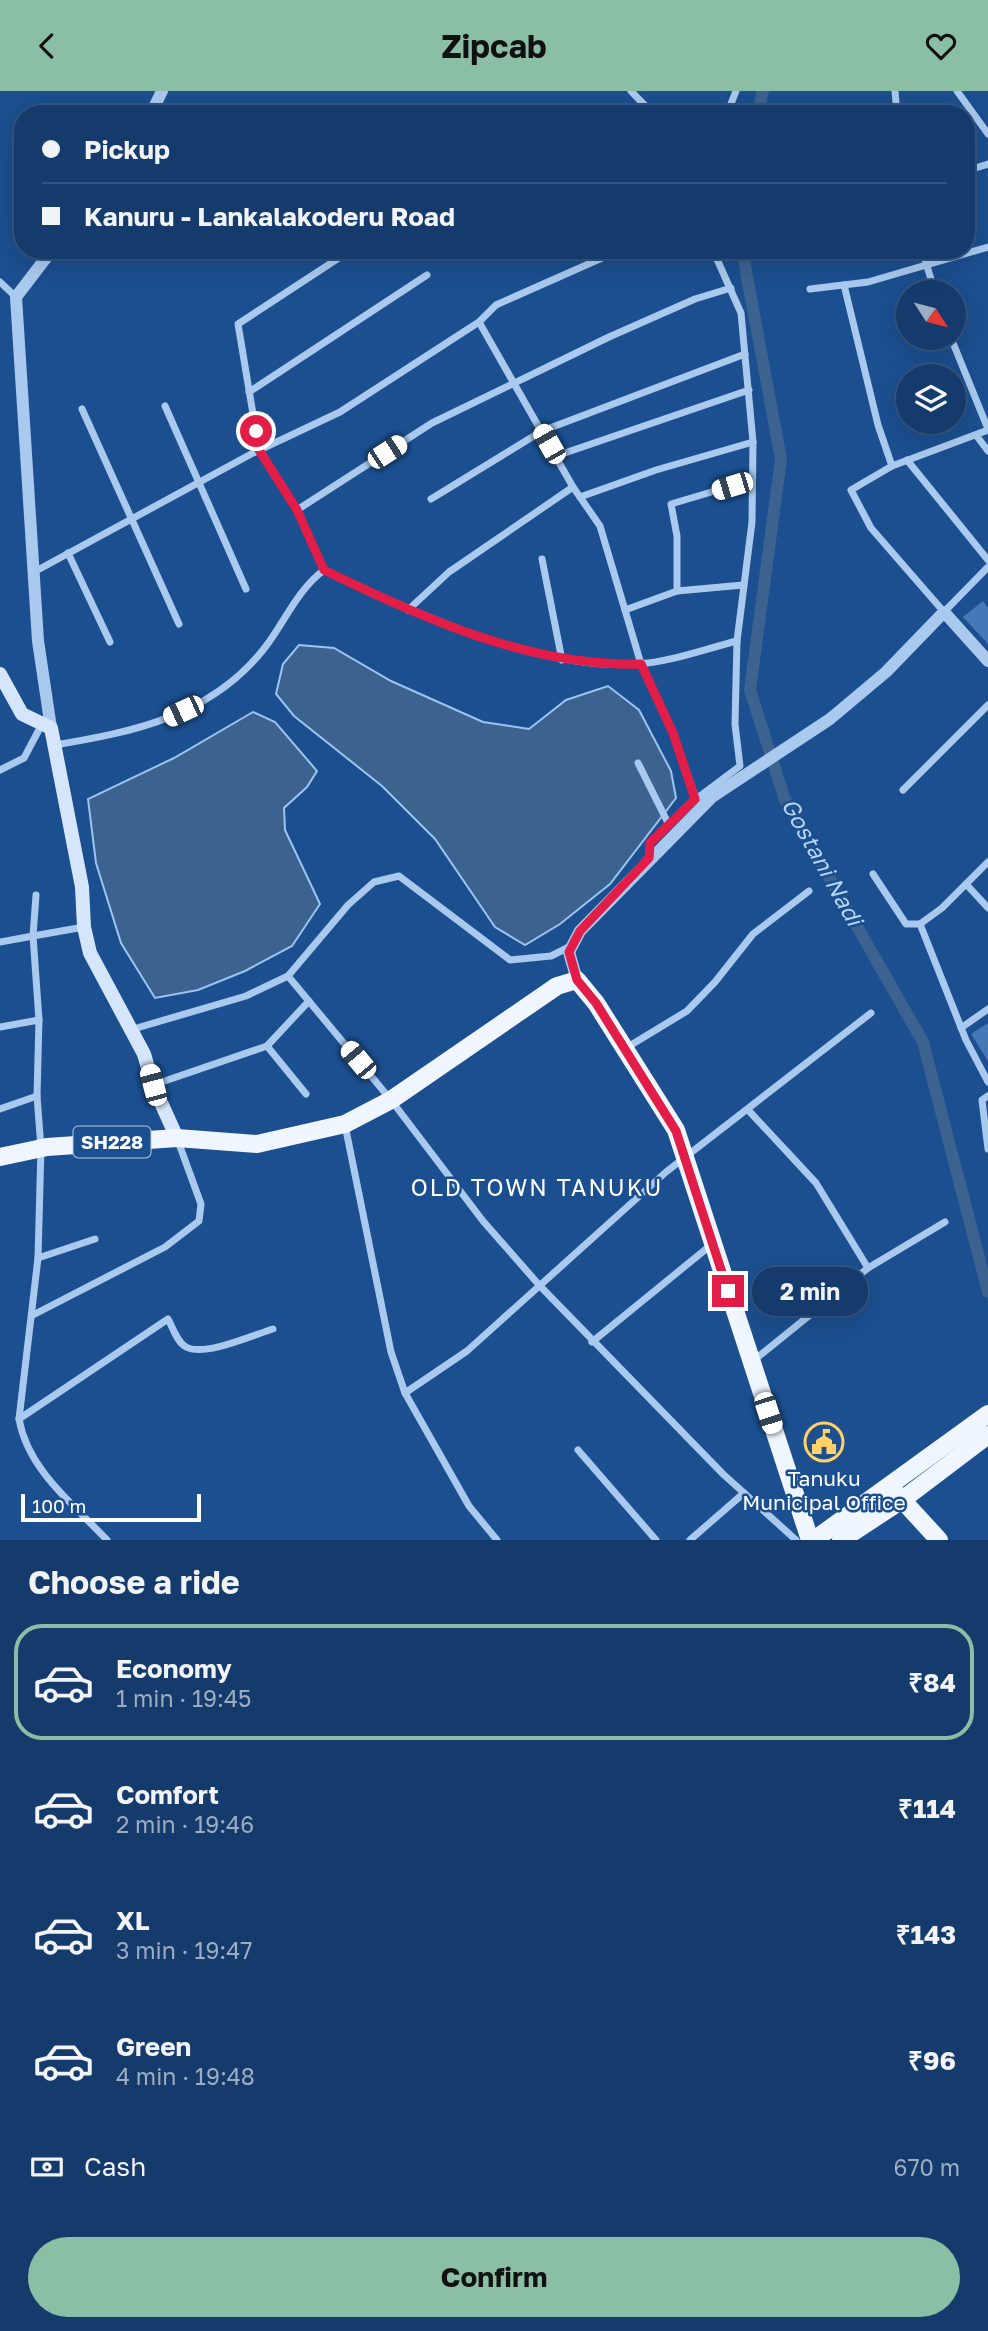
<!DOCTYPE html>
<meta charset="utf-8">
<style>
:root{--surface:#143b6b;--page:#214673;--text:#f1f3f6;--muted:#9dadc1;--line:#33557e;--accent:#8abfa5}
body{margin:0;font-family:"Golos Text",sans-serif;background:var(--page);color:var(--text);height:100vh;display:flex;flex-direction:column;font-size:26px;white-space:nowrap}
*{box-sizing:border-box;margin:0}
p{font-size:23px;color:var(--muted)}
.icon{flex:none;width:38px;height:38px;fill:none;stroke:currentColor;stroke-width:2;stroke-linecap:round;stroke-linejoin:round}
.map{position:relative;height:1449px;overflow:hidden}
.details{display:flex;flex-direction:column;background:var(--surface);flex:1}
.details>*{flex:none}
.banner{position:absolute;left:14px;top:14px;width:961px;height:154px;border-radius:28px;box-shadow:0 7px 28px #0002,0 0 0 2px var(--line);display:grid;align-content:center;height:154px;padding:0 28px;background:var(--surface)}
.needle{width:46px;rotate:126deg}
.buttons{position:absolute;left:896px;top:189px;display:grid;gap:14px}
.buttons a{display:grid;place-items:center;width:70px;height:70px;border-radius:50%;background:var(--surface);box-shadow:0 7px 28px #0002,0 0 0 2px var(--line);font-size:35px}
.scale{position:absolute;left:21px;bottom:18px;width:180px;box-sizing:border-box;padding-left:7px;border:4px solid #fff;border-top:0;font-size:19px;line-height:24px;white-space:nowrap;color:#fff;-webkit-text-stroke:5px #1b4f8f;paint-order:stroke}
.end{position:absolute;width:32px;height:32px;margin:-16px;border:9px solid #e11d48;background:#fff;box-shadow:0 0 0 4px #fff}
.from{border-radius:50%}
.bubble{position:absolute;height:49px;border-radius:24px;background:var(--surface);box-shadow:0 7px 28px #0002,0 0 0 2px var(--line);font-size:23px;font-weight:700;line-height:49px;text-align:center}
.car{position:absolute;width:21px;height:42px;margin:-21px -10px;border-radius:9px;box-shadow:0 0 5px 2px #0007;background:linear-gradient(#fff 24%,#345 0 40%,#fff 0 76%,#345 0 86%,#fff 0)}
.banner b{display:flex;align-items:center;gap:24px;height:66px;font-size:26px}
.banner b+b{border-top:2px solid var(--line)}
.banner i{width:18px;height:18px;background:var(--text)}
ul{padding:0;list-style:none}
li{display:flex;align-items:center;gap:21px;height:116px;margin:0 14px 10px;padding:0 14px;border:4px solid transparent;border-radius:28px}
li div{flex:1}
li b{display:block;font-size:26px}
li em{font-style:normal;font-weight:700}
li.current{border-color:var(--accent)}
li>.icon{width:63px;height:63px;stroke-width:1.5}
h2{padding:0 28px;font-size:32px;line-height:84px}
.pay{display:flex;align-items:center;gap:18px;height:77px;padding:0 28px;font-size:26px}
.pay p{margin-inline-start:auto}
.button{display:flex;gap:14px;margin-top:auto;padding:14px 28px}
.button a{flex:1;height:80px;border-radius:42px;background:var(--accent);color:#111;font-size:28px;font-weight:700;line-height:80px;text-align:center}
header{display:flex;justify-content:space-between;align-items:center;height:91px;padding:0 28px;background:var(--accent);color:#111;font-size:32px;font-weight:700}
.map>svg:first-child{display:block}
.water{fill:#3c6290;stroke:#9cc4f0;stroke-width:2}
.lines{fill:none;stroke-linecap:round;stroke-linejoin:round}
.canal{stroke:#3c6290;stroke-width:12}
.building{fill:#4478b7}
.minor{stroke:#a9c9ee;stroke-width:7}
.tertiary{stroke:#a9c9ee;stroke-width:12}
.secondary{stroke:#d6e6fa;stroke-width:14}
.primary{stroke:#f0f6ff;stroke-width:18}
.route{stroke:#e11d48;stroke-width:9}
.labels{text-anchor:middle;stroke-width:5;stroke-linejoin:round;paint-order:stroke}
.shield{fill:#1b4f8f;stroke:#bbcadd;stroke-width:2}
.shield-label{font-size:19px;font-weight:bold;fill:#fff}
.poi-label{font-size:21px;fill:#fff;stroke:#1b4f8f}
.water-label{font-size:23px;font-style:italic;fill:#b5d3f5;stroke:#1b4f8f}
.neighbourhood-label{font-size:23px;letter-spacing:2px;fill:#fff;stroke:#1b4f8f}
</style>
<header><svg class="icon" aria-label="back" viewBox="0 0 24 24"><path d="M15 5l-7 7 7 7"/></svg>Zipcab<svg class="icon" aria-label="heart" viewBox="0 0 24 24"><path d="M12 20l-8-8c-3-5 5-10 8-4 3-6 11-1 8 4z"/></svg></header>
<div class="map">
<svg width="988" height="1449" viewBox="0 0 988 1449">
<rect width="100%" height="100%" fill="#1b4f8f"/>
<g class="water">
<path d="M 299,554 L 334,557 L 391,590 L 483,631 L 529,638 L 566,609 L 608,595 L 639,619 L 671,680 L 676,707 L 610,793 L 560,833 L 525,854 L 495,836 L 435,748 L 382,695 L 294,625 L 276,603 L 283,573 Z"/>
<path d="M 253,621 L 275,631 L 317,680 L 307,696 L 284,717 L 285,739 L 320,813 L 292,855 L 245,880 L 198,899 L 155,907 L 121,852 L 96,772 L 88,708 L 174,667 Z"/>
</g>
<g class="lines">
<g class="canal">
<path d="M 757,23 L 763,0"/>
<path d="M 742,159 L 781,368 L 750,599 L 785,709 L 923,951 L 988,1201"/>
</g>
</g>
<g class="building">
<path d="M 983,510 L 988,517 L 988,553 L 963,526 Z"/>
<path d="M 988,932 L 988,970 L 971,943 Z"/>
</g>
<g class="lines">
<g class="minor">
<path d="M 631,0 L 653,23"/>
<path d="M 895,0 L 897,23"/>
<path d="M 957,0 L 988,43"/>
<path d="M 727,23 L 736,0"/>
<path d="M 966,80 L 988,73"/>
<path d="M 351,159 L 238,233 L 259,359 L 297,419 L 324,479 C 413,521 537,580 638,573 C 670,571 705,558 737,550"/>
<path d="M 686,159 L 716,166 L 741,222 L 753,351 L 752,431 L 737,550 L 735,633 L 740,675 L 696,708"/>
<path d="M 922,159 L 935,201"/>
<path d="M 0,191 L 16,206"/>
<path d="M 844,194 L 878,334 L 892,375"/>
<path d="M 810,198 L 868,191 L 988,156"/>
<path d="M 479,231 L 573,396 L 600,435 L 641,573 L 673,642 L 696,708 L 650,752 L 649,767"/>
<path d="M 951,247 L 988,338"/>
<path d="M 249,301 L 427,184"/>
<path d="M 165,315 L 246,498"/>
<path d="M 82,318 L 179,533"/>
<path d="M 988,339 L 892,375 L 851,399 L 871,437 L 944,521 L 988,476"/>
<path d="M 976,344 L 988,360"/>
<path d="M 556,365 L 749,299"/>
<path d="M 907,369 L 988,469"/>
<path d="M 580,406 L 656,379 L 753,351"/>
<path d="M 431,408 L 542,340 L 745,263"/>
<path d="M 297,419 L 432,332 L 609,246 L 695,208 L 731,197"/>
<path d="M 68,462 L 110,551"/>
<path d="M 542,468 L 562,569"/>
<path d="M 34,481 L 253,362 L 340,321 L 479,231 L 496,214 L 620,159"/>
<path d="M 677,500 L 677,445 L 671,413 L 752,389"/>
<path d="M 408,519 L 449,481 L 573,396"/>
<path d="M 625,519 L 677,500 L 743,494"/>
<path d="M 55,654 C 134,641 210,625 263,559 C 284,533 296,500 324,479"/>
<path d="M 638,672 L 669,734"/>
<path d="M 0,679 L 24,667 L 42,633"/>
<path d="M 903,699 L 988,614"/>
<path d="M 988,771 L 942,817 L 920,833 L 966,949 L 988,991"/>
<path d="M 873,783 L 906,833 L 920,833"/>
<path d="M 966,793 L 988,817"/>
<path d="M 84,836 L 33,845 L 39,929 L 37,1005 L 41,1057 L 38,1167 L 19,1328 C 28,1379 73,1413 107,1449"/>
<path d="M 0,851 L 33,845 L 36,804"/>
<path d="M 288,885 L 391,1009 L 483,1130 L 540,1195 L 723,1383 L 796,1449"/>
<path d="M 0,936 L 39,929"/>
<path d="M 961,937 L 988,918"/>
<path d="M 130,939 L 246,905 L 288,885 L 348,814 L 374,791 L 399,785 L 510,869 L 551,865 L 571,855"/>
<path d="M 267,955 L 306,1003"/>
<path d="M 626,957 L 687,920 L 715,891 L 753,843 L 809,800"/>
<path d="M 153,994 L 267,955 L 309,910"/>
<path d="M 988,1005 L 982,1009 L 988,1058"/>
<path d="M 0,1018 L 37,1005"/>
<path d="M 749,1020 L 816,1092 L 868,1177"/>
<path d="M 345,1034 L 391,1261 L 405,1302 L 469,1415 L 497,1449"/>
<path d="M 38,1167 L 95,1148"/>
<path d="M 33,1224 L 165,1156 L 199,1130 L 201,1113 L 178,1050"/>
<path d="M 592,1251 L 711,1154"/>
<path d="M 753,1270 L 868,1177 L 945,1131"/>
<path d="M 405,1302 L 467,1260 L 666,1081 L 871,922"/>
<path d="M 19,1328 L 168,1228 C 173,1237 177,1251 186,1256 C 205,1266 253,1244 273,1238"/>
<path d="M 578,1359 L 656,1449"/>
<path d="M 690,1449 L 744,1402"/>
</g>
<g class="tertiary">
<path d="M 151,23 L 162,0"/>
<path d="M 51,637 L 38,550 L 16,206 L 52,159"/>
<path d="M 577,889 L 569,861 L 580,840 L 712,706 L 830,628 L 886,581 L 944,521 L 988,570"/>
</g>
<path class="secondary" d="M 0,583 L 22,623 L 51,637 L 82,796 L 84,836 L 90,862 L 144,963 L 153,994 L 177,1047"/>
<g class="primary">
<path d="M 0,1066 L 47,1056 L 177,1047 L 257,1053 L 345,1033 L 391,1009 L 557,895 L 577,889 L 596,912 L 676,1039 L 810,1449"/>
<path d="M 894,1400 L 939,1449"/>
<path d="M 814,1449 L 988,1323"/>
<path d="M 841,1449 L 902,1409 L 988,1344"/>
</g>
</g>
<g class="lines">
<path class="route" d="M 256,340 L 259,359 L 297,419 L 324,479 C 422,527 530,576 641,573 L 673,642 L 695,708 L 650,752 L 649,767 L 580,840 L 569,861 L 577,889 L 596,912 L 676,1040 L 728,1200"/>
</g>
<defs>
<symbol id="civic-ring" viewBox="-11 -11 22 22"><circle r="9.5" fill="#1b4f8f" stroke="#ffd166" stroke-width="1.5"/><path d="M-.6-6.5H3V-4.5H.6V-3L4-1V1h2V6H-6V1h2V-1L-.6-3ZM-1.2 2.5V6h2.4V2.5Z" fill="#ffd166"/></symbol>
</defs>
<g fill-rule="evenodd">
<use href="#civic-ring" x="802" y="1329" width="44" height="44"/>
</g>
<g class="labels">
<rect class="shield" x="73.5" y="1035.5" width="77" height="31" rx="5"/>
<g class="shield-label">
<text x="112" y="1058">SH228</text>
</g>
<g class="poi-label">
<text x="824" y="1395">Tanuku<tspan x="824" dy="24">Municipal Office</tspan></text>
</g>
<g class="water-label">
<text transform="translate(822 771) rotate(61)" y="8">Gostani Nadi</text>
</g>
<g class="neighbourhood-label">
<text x="537" y="1105">OLD TOWN TANUKU</text>
</g>
</g>
</svg>
<div class="buttons">
<a><svg class="needle" viewBox="-14 -14 28 28"><path d="M0-13l5 13h-10z" fill="#e53935"/><path d="M0 13l5-13h-10z" fill="#9dadc1"/></svg></a>
<a><svg class="icon" aria-label="layers" viewBox="0 0 24 24"><path d="M12 4l9 5-9 5-9-5zM3 14l9 5 9-5"/></svg></a>
</div>
<div class="scale">100 m</div>
<i class="end from" style="left:256px;top:340px"></i>
<i class="end" style="left:728px;top:1200px"></i>
<div class="bubble" style="left:752px;top:1176px;width:116px">2 min</div>
<i class="car" style="left:549px;top:353px;rotate:330deg"></i>
<i class="car" style="left:387px;top:361px;rotate:57deg"></i>
<i class="car" style="left:732px;top:395px;rotate:253deg"></i>
<i class="car" style="left:183px;top:620px;rotate:245deg"></i>
<i class="car" style="left:358px;top:969px;rotate:320deg"></i>
<i class="car" style="left:153px;top:994px;rotate:345deg"></i>
<i class="car" style="left:768px;top:1322px;rotate:162deg"></i>
<div class="banner">
<b><i class="from"></i>Pickup</b>
<b><i></i>Kanuru - Lankalakoderu Road</b>
</div>
</div>
<section class="details">
<h2>Choose a ride</h2>
<ul>
<li class="current"><svg class="icon" aria-label="car" viewBox="0 0 24 24"><path d="M5 17H2v-5l4-1 3-4h7l3 4 3 1v5h-3M9 17h6M6 11h13"/><circle cx="7" cy="17" r="2"/><circle cx="17" cy="17" r="2"/></svg><div><b>Economy</b><p>1 min · 19:45</p></div><em>₹84</em></li>
<li><svg class="icon" aria-label="car" viewBox="0 0 24 24"><path d="M5 17H2v-5l4-1 3-4h7l3 4 3 1v5h-3M9 17h6M6 11h13"/><circle cx="7" cy="17" r="2"/><circle cx="17" cy="17" r="2"/></svg><div><b>Comfort</b><p>2 min · 19:46</p></div><em>₹114</em></li>
<li><svg class="icon" aria-label="car" viewBox="0 0 24 24"><path d="M5 17H2v-5l4-1 3-4h7l3 4 3 1v5h-3M9 17h6M6 11h13"/><circle cx="7" cy="17" r="2"/><circle cx="17" cy="17" r="2"/></svg><div><b>XL</b><p>3 min · 19:47</p></div><em>₹143</em></li>
<li><svg class="icon" aria-label="car" viewBox="0 0 24 24"><path d="M5 17H2v-5l4-1 3-4h7l3 4 3 1v5h-3M9 17h6M6 11h13"/><circle cx="7" cy="17" r="2"/><circle cx="17" cy="17" r="2"/></svg><div><b>Green</b><p>4 min · 19:48</p></div><em>₹96</em></li>
</ul>
<div class="pay"><svg class="icon" aria-label="cash" viewBox="0 0 24 24"><path d="M3 7h18v10H3z"/><circle cx="12" cy="12" r="2"/></svg>Cash<p>670 m</p></div>
<div class="button"><a>Confirm</a></div>
</section>
